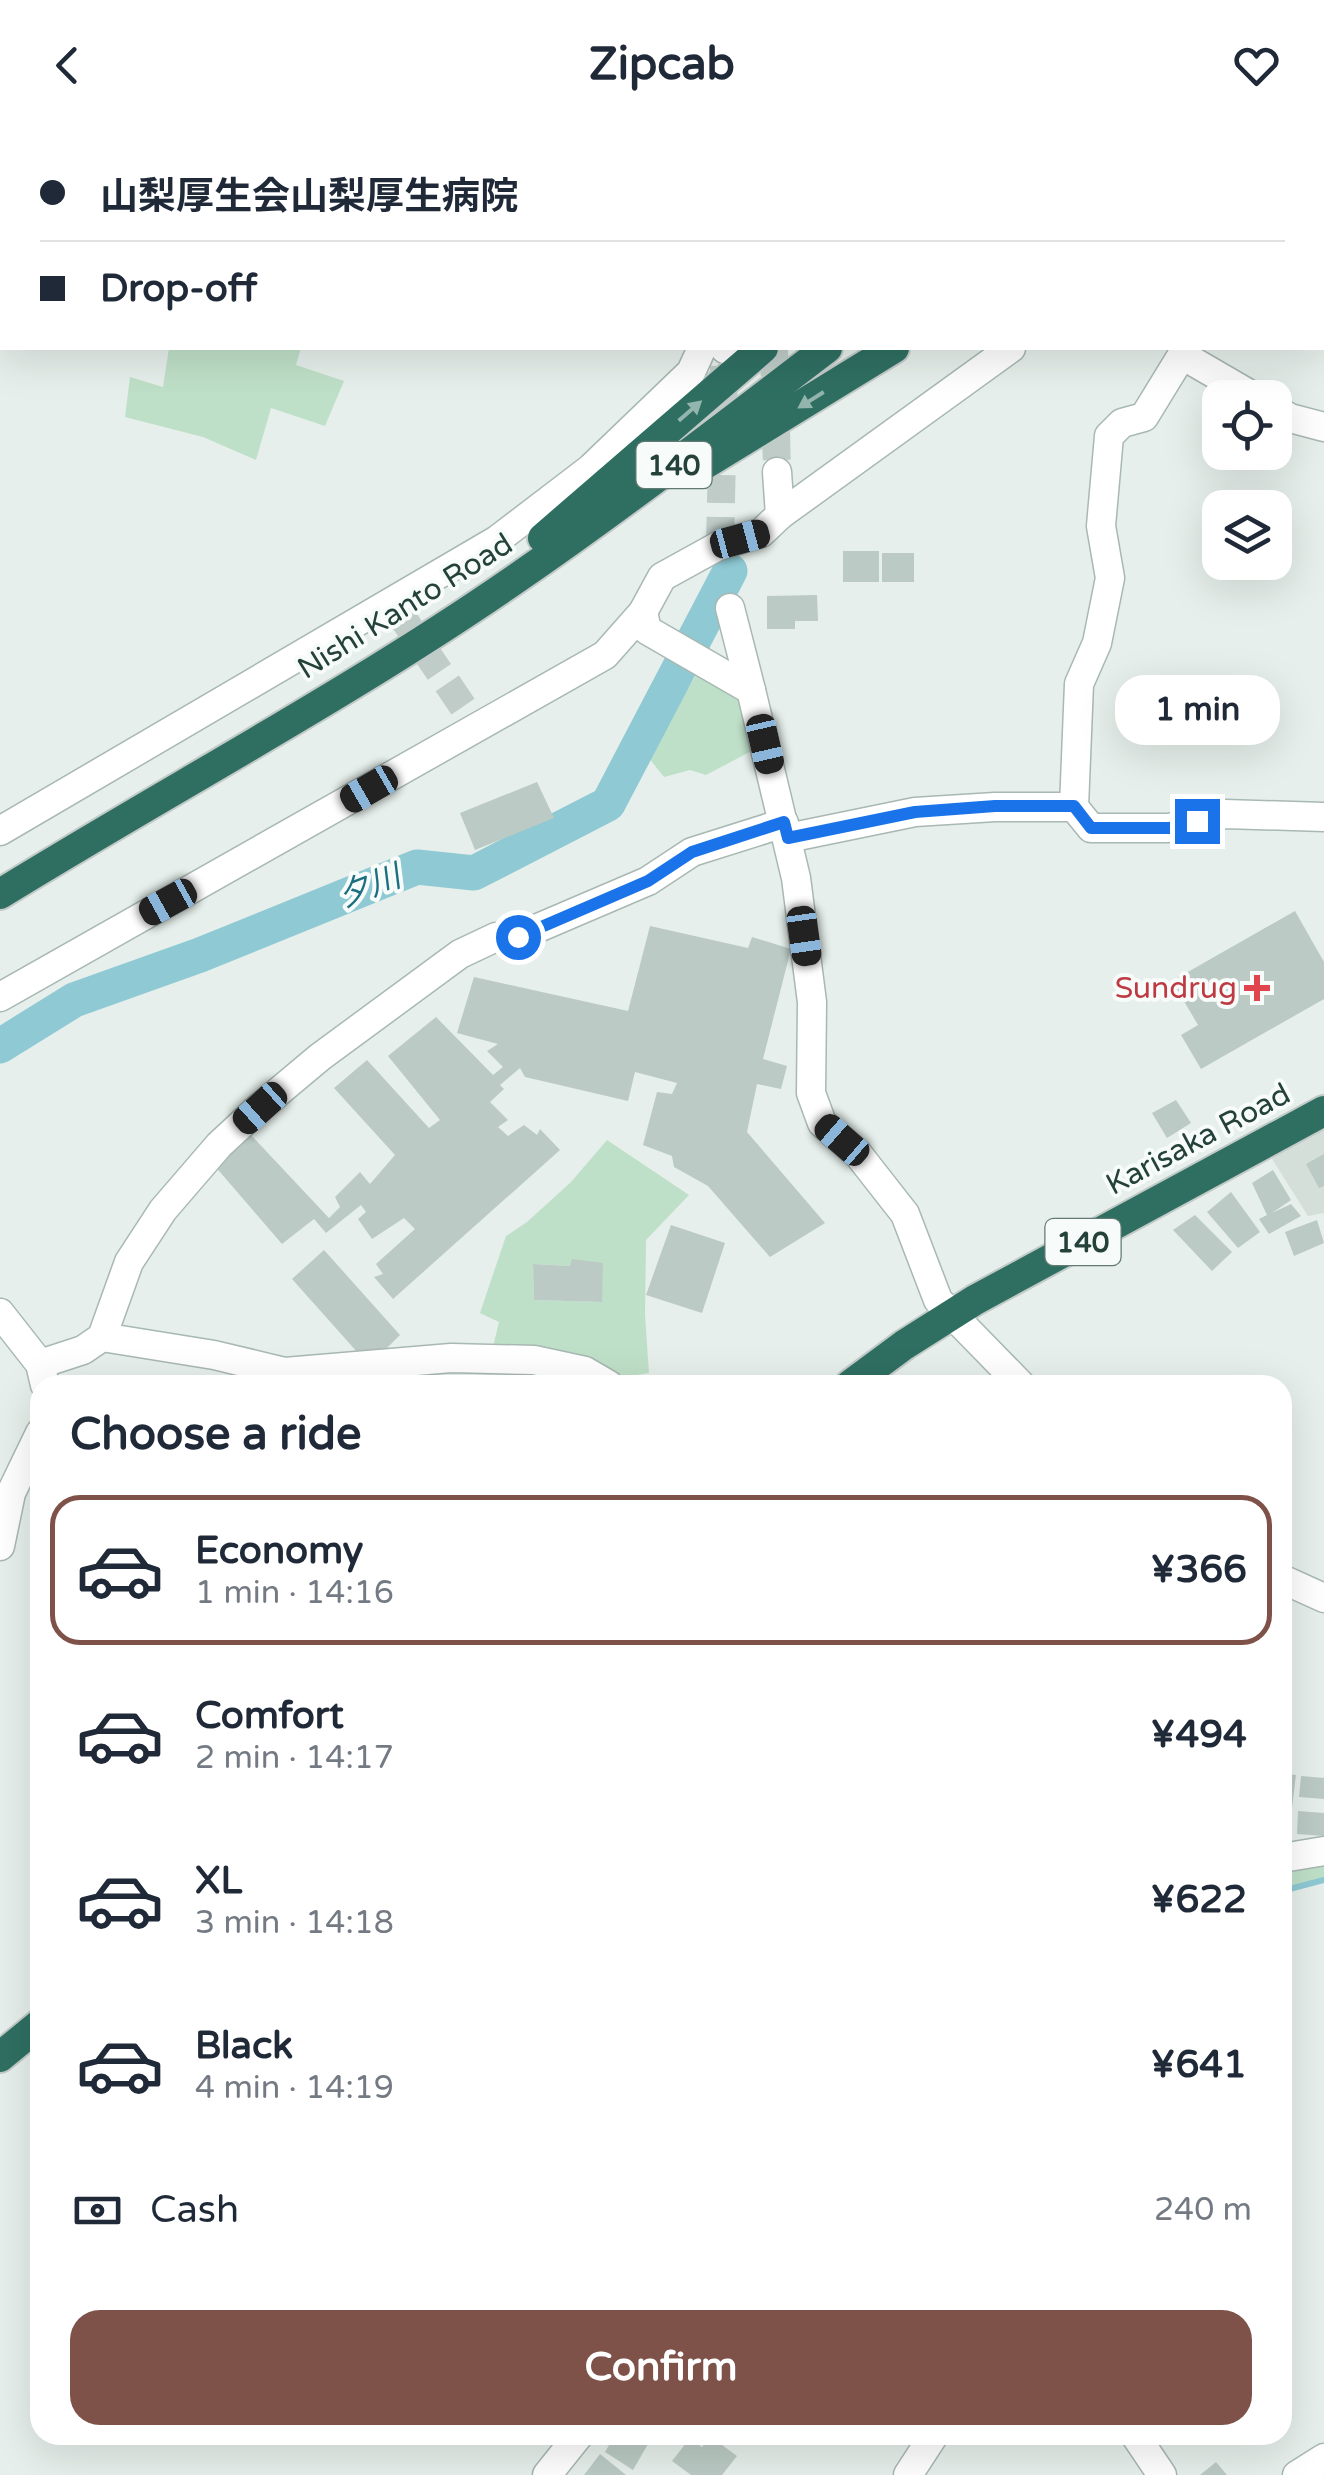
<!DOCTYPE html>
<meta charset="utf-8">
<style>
:root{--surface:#fff;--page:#f6f6f7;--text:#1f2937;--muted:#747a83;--line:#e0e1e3;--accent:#7f5249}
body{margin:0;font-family:"Varela Round","Noto Sans JP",sans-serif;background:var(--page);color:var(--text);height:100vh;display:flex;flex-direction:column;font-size:38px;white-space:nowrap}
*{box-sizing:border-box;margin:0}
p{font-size:32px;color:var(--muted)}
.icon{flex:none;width:55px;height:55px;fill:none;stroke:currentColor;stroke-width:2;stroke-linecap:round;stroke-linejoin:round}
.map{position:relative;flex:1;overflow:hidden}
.details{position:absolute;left:30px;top:1245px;width:1262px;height:1070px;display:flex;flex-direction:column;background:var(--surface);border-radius:30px;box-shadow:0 10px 40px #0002}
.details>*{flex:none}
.hud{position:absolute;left:0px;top:0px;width:1325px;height:220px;box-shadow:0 10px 40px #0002;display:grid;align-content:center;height:220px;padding:0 40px;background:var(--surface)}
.buttons{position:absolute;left:1202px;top:250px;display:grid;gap:20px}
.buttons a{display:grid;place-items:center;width:90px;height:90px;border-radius:20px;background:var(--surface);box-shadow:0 10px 40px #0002;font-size:50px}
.end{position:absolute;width:45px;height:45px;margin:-22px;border:12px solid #1a73e8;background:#fff;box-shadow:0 0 0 5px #fff}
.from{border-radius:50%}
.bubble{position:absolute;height:70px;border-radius:30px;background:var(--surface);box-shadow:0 10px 40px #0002;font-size:32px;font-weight:800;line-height:70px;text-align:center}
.car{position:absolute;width:30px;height:60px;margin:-30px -15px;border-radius:12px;box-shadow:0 0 8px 2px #0007;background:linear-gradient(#222 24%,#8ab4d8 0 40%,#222 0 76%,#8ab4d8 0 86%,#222 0)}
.hud b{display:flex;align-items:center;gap:35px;height:95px;font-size:38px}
.hud b+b{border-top:2px solid var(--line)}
.hud i{width:25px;height:25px;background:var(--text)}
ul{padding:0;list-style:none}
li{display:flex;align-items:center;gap:30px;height:150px;margin:0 20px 15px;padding:0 20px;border:5px solid transparent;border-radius:30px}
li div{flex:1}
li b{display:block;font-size:38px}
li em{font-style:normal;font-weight:800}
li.current{border-color:var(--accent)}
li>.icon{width:90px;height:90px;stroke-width:1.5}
h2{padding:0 40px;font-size:45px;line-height:120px}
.pay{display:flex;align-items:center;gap:25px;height:110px;padding:0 40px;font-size:38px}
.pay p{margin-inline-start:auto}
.primary-button{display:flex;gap:20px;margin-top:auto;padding:20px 40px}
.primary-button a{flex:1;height:115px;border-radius:30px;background:var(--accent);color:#fff;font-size:40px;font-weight:800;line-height:115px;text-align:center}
header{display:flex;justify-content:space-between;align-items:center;height:130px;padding:0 40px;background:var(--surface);font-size:45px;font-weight:800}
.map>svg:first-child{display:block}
.built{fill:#d4dfda}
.green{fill:#bfe0c8;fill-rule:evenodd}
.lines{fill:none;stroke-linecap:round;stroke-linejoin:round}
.stream{stroke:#8ec9d4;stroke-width:6}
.river{stroke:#8ec9d4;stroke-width:35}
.building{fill:#bbcac4}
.minor-tunnel{stroke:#bfccc8;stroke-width:28;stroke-dasharray:28 14;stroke-linecap:butt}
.minor-casing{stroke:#a8b8b2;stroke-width:31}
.highway-casing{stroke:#c2cac8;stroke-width:34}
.minor{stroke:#fff;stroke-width:28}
.highway{stroke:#2f6f62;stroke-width:30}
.oneway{fill:#93b5ae}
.route{stroke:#1a73e8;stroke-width:12}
.health-dot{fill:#e0444e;stroke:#f7fbf9;stroke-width:4}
.labels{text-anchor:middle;stroke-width:8;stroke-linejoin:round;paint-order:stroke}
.shield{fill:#f7fbf9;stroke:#637a73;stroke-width:2.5}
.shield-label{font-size:28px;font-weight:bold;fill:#24423a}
.street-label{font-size:30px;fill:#24423a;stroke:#f7fbf9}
.health-label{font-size:30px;fill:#be3a42;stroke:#f7fbf9;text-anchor:end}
.water-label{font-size:32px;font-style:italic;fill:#1c6f80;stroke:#f7fbf9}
</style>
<header><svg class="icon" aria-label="back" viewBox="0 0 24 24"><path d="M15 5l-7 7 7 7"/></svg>Zipcab<svg class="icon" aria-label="heart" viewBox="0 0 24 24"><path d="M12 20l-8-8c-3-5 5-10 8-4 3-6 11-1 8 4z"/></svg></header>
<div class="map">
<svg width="1324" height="2345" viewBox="0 0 1324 2345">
<rect width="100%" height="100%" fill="#e6efeb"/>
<path class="built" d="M 1324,981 L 1324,1083 L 1308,1086 L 1262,1013 Z"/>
<g class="green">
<path d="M 169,218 L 301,218 L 296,235 L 344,251 L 325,296 L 271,278 L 256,330 L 203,307 L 125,287 L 130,247 L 163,257 Z"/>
<path d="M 703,533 L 751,560 L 765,614 L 706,645 L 690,640 L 664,647 L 648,627 Z"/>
<path d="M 607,1010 L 689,1065 L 646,1110 L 645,1185 L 649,1243 L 605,1250 L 490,1229 L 499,1192 L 480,1183 L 506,1106 L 527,1092 L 571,1052 ZM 533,1134 L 570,1136 L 601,1144 L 602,1172 L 534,1170 Z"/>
<path d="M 1324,1729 L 1324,1750 L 1283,1761 L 1282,1737 Z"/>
</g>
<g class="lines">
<path class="stream" d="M 1282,1761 L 1324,1750"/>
<path class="river" d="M 0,916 L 74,870 L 200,825 L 417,737 L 474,743 L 608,674 L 730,441"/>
</g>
<g class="building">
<rect x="843" y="421" width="36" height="31"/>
<rect x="882" y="423" width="32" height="29"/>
<path d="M 817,465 L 818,491 L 795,491 L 795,499 L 767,499 L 767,466 Z"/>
<path d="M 537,652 L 554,688 L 475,720 L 460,683 Z"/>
<path d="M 1295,781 L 1324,832 L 1324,869 L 1201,939 L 1181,905 L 1198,895 L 1172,851 Z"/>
<path d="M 650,796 L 748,818 L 752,807 L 791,819 L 763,929 L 787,936 L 781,959 L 757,954 L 747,1002 L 825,1093 L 770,1127 L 708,1056 L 674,1037 L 672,1026 L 643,1015 L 657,962 L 672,964 L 677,953 L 635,942 L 628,971 L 525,947 L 520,938 L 500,955 L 504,959 L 490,972 L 508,990 L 498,997 L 508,1006 L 524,995 L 537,1005 L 540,999 L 560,1020 L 393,1169 L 374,1147 L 383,1144 L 376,1134 L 415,1099 L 404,1088 L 372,1109 L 358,1089 L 366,1082 L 361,1075 L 326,1103 L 314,1089 L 282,1114 L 213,1034 L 251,1005 L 329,1088 L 340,1077 L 335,1067 L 360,1042 L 370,1054 L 395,1025 L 334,958 L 367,930 L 429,998 L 440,990 L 388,926 L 436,887 L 493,945 L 503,937 L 487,921 L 498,914 L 457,903 L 474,847 L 628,881 Z"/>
<path d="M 1176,970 L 1191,993 L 1167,1008 L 1152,983 Z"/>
<path d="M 1324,1024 L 1324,1056 L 1319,1058 L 1306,1034 Z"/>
<path d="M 1273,1040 L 1291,1070 L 1272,1083 L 1291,1074 L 1301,1086 L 1269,1104 L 1259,1089 L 1267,1085 L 1252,1053 Z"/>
<path d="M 1231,1062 L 1260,1102 L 1238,1118 L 1207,1082 Z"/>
<path d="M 1195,1085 L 1232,1122 L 1212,1141 L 1173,1100 Z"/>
<path d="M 1317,1090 L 1324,1113 L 1294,1126 L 1285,1102 Z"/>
<path d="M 671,1095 L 725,1113 L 702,1183 L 646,1165 Z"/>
<path d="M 324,1120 L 400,1205 L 380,1225 L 358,1223 L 292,1149 Z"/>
<path d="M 572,1129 L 603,1133 L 602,1172 L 534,1170 L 533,1134 L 570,1136 Z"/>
<path d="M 1282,1643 L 1296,1645 L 1292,1678 L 1282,1677 Z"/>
<path d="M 1301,1646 L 1324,1648 L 1324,1669 L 1299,1667 Z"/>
<path d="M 1298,1681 L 1324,1683 L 1324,1706 L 1297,1704 Z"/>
<path d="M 615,2305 L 638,2305 L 648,2314 L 633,2340 L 605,2322 Z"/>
<path d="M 710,2306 L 737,2326 L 722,2345 L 691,2345 L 672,2331 L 690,2308 L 702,2317 Z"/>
<path d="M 600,2324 L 626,2345 L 584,2345 Z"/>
<path d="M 1216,2332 L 1227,2345 L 1200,2345 Z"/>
</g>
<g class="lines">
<g class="minor-tunnel">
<path d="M 774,218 L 777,342"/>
<path d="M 720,415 L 724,236"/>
<path d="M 400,484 L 464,578"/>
</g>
<defs>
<g id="minor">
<path d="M 715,0 L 716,2"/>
<path d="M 964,2 L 968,0"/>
<path d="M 1275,2 L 1277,0"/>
<path d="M 725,219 L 725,218"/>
<path d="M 1275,279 L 1290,288 L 1324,297"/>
<path d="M 777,342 L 780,385"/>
<path d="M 730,478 L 751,560"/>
<path d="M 643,482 L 647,500 L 751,560 L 796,748 L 812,872 L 811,963 L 822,993 L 858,1024 L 905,1084 L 938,1170 L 1021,1255"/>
<path d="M 1074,677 L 1079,554 L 1097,513 L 1110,448 L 1101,396 L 1109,306 L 1122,293 L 1144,287 L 1182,225 L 1256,268"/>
<path d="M 0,701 L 497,410 L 590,339 L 691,242 L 702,218"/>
<path d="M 788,708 L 915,682 L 995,677 L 1074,677 L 1091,698 L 1169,698 L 1225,684 L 1324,687"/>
<path d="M 0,867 L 605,525 L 643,482 L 662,447 L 720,415 L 761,403 L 780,385 L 1011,218"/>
<path d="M 0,1183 L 40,1234 L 45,1255"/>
<path d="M 102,1207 L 214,1225 L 285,1242 L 451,1228 L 534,1230 L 585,1241 L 609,1255"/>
<path d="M 40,1234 L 83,1220 L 102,1207 L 129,1132 L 163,1080 L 219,1015 L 259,978 L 320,927 L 460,824 L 496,807 L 517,807 L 648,751 L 692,722 L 784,693"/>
<path d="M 0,1416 L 11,1363 L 40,1303"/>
<path d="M 1282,1449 L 1324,1468"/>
<path d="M 1282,1728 L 1324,1721"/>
<path d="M 1135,2305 L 1162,2345"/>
<path d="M 547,2345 L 579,2305"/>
<path d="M 908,2345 L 934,2305"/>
<path d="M 1297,2345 L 1324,2328"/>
</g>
<g id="highway">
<path d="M 1028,2 L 1031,0"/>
<path d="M 1097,2 L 1100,0"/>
<path d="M 1218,2 L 1221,0"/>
<path d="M 692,342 L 894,218"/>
<path d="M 543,408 L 763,218"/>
<path d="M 0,764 C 172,658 351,563 517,448 C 623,375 725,296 827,218"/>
<path d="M 850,1255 L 904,1215 L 975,1170 L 1324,981"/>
<path d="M 0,1927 L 40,1894"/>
</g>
</defs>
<use href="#minor" class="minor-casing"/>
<use href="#highway" class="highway-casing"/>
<use href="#minor" class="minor"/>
<use href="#highway" class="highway"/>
</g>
<defs><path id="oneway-solid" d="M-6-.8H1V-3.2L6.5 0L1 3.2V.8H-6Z" transform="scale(2.5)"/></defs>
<g class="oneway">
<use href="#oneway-solid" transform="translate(811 270) rotate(148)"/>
<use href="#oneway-solid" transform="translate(690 281) rotate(-41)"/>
</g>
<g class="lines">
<path class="route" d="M 518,807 L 648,751 L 692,722 L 784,692 L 788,708 L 915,682 L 995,676 L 1074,676 L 1091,698 L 1169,698 L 1197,691"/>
</g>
<path class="health-dot" d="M1252 843h10v10h10v10h-10v10h-10v-10h-10v-10h10z"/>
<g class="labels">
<g class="shield">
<rect x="636.5" y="312" width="75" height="46" rx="8"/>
<rect x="1045.5" y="1089" width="75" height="46" rx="8"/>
</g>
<g class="shield-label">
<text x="674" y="345">140</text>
<text x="1083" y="1122">140</text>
</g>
<g class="street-label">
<text transform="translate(405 476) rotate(-32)" y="10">Nishi Kanto Road</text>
<text transform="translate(1198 1009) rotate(-28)" y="10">Karisaka Road</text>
</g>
<g class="health-label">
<text x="1237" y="868">Sundrug</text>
</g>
<g class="water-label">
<text transform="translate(369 756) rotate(-21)" y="11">夕川</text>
</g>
</g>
</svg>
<div class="buttons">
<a><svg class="icon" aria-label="locate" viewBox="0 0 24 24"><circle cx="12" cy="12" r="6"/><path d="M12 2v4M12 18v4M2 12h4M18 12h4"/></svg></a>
<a><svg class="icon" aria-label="layers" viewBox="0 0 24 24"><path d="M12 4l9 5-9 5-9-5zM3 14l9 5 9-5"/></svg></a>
</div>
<i class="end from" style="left:518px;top:807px"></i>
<i class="end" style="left:1197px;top:691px"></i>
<div class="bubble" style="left:1115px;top:545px;width:165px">1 min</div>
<i class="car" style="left:740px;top:409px;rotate:75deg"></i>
<i class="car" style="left:765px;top:614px;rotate:167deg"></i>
<i class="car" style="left:369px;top:659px;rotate:240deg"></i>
<i class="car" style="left:168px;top:772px;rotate:241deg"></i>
<i class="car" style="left:804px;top:806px;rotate:172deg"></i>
<i class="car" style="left:260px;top:978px;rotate:228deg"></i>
<i class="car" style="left:842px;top:1010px;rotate:311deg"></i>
<div class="hud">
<b><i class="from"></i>山梨厚生会山梨厚生病院</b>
<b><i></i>Drop-off</b>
</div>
<section class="details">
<h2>Choose a ride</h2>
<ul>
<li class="current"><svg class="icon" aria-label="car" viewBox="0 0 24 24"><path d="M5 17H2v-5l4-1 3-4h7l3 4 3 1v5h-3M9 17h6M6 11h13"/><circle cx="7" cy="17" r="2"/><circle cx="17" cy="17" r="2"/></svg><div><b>Economy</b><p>1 min · 14:16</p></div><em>¥366</em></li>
<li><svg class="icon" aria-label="car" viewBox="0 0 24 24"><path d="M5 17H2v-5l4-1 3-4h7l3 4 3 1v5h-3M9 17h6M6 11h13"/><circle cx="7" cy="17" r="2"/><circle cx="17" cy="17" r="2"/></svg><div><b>Comfort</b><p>2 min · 14:17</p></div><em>¥494</em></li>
<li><svg class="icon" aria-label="car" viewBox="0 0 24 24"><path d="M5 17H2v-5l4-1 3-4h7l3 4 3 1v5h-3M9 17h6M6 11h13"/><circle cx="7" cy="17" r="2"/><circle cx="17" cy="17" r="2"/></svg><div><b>XL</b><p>3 min · 14:18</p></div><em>¥622</em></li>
<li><svg class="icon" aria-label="car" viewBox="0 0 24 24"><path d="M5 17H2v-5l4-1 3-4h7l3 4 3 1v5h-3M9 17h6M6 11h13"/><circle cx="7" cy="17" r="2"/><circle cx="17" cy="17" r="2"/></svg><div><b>Black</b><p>4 min · 14:19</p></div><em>¥641</em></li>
</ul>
<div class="pay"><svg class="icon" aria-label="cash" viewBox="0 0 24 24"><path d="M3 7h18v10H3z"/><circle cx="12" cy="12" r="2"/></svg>Cash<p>240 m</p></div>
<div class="primary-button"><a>Confirm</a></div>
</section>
</div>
